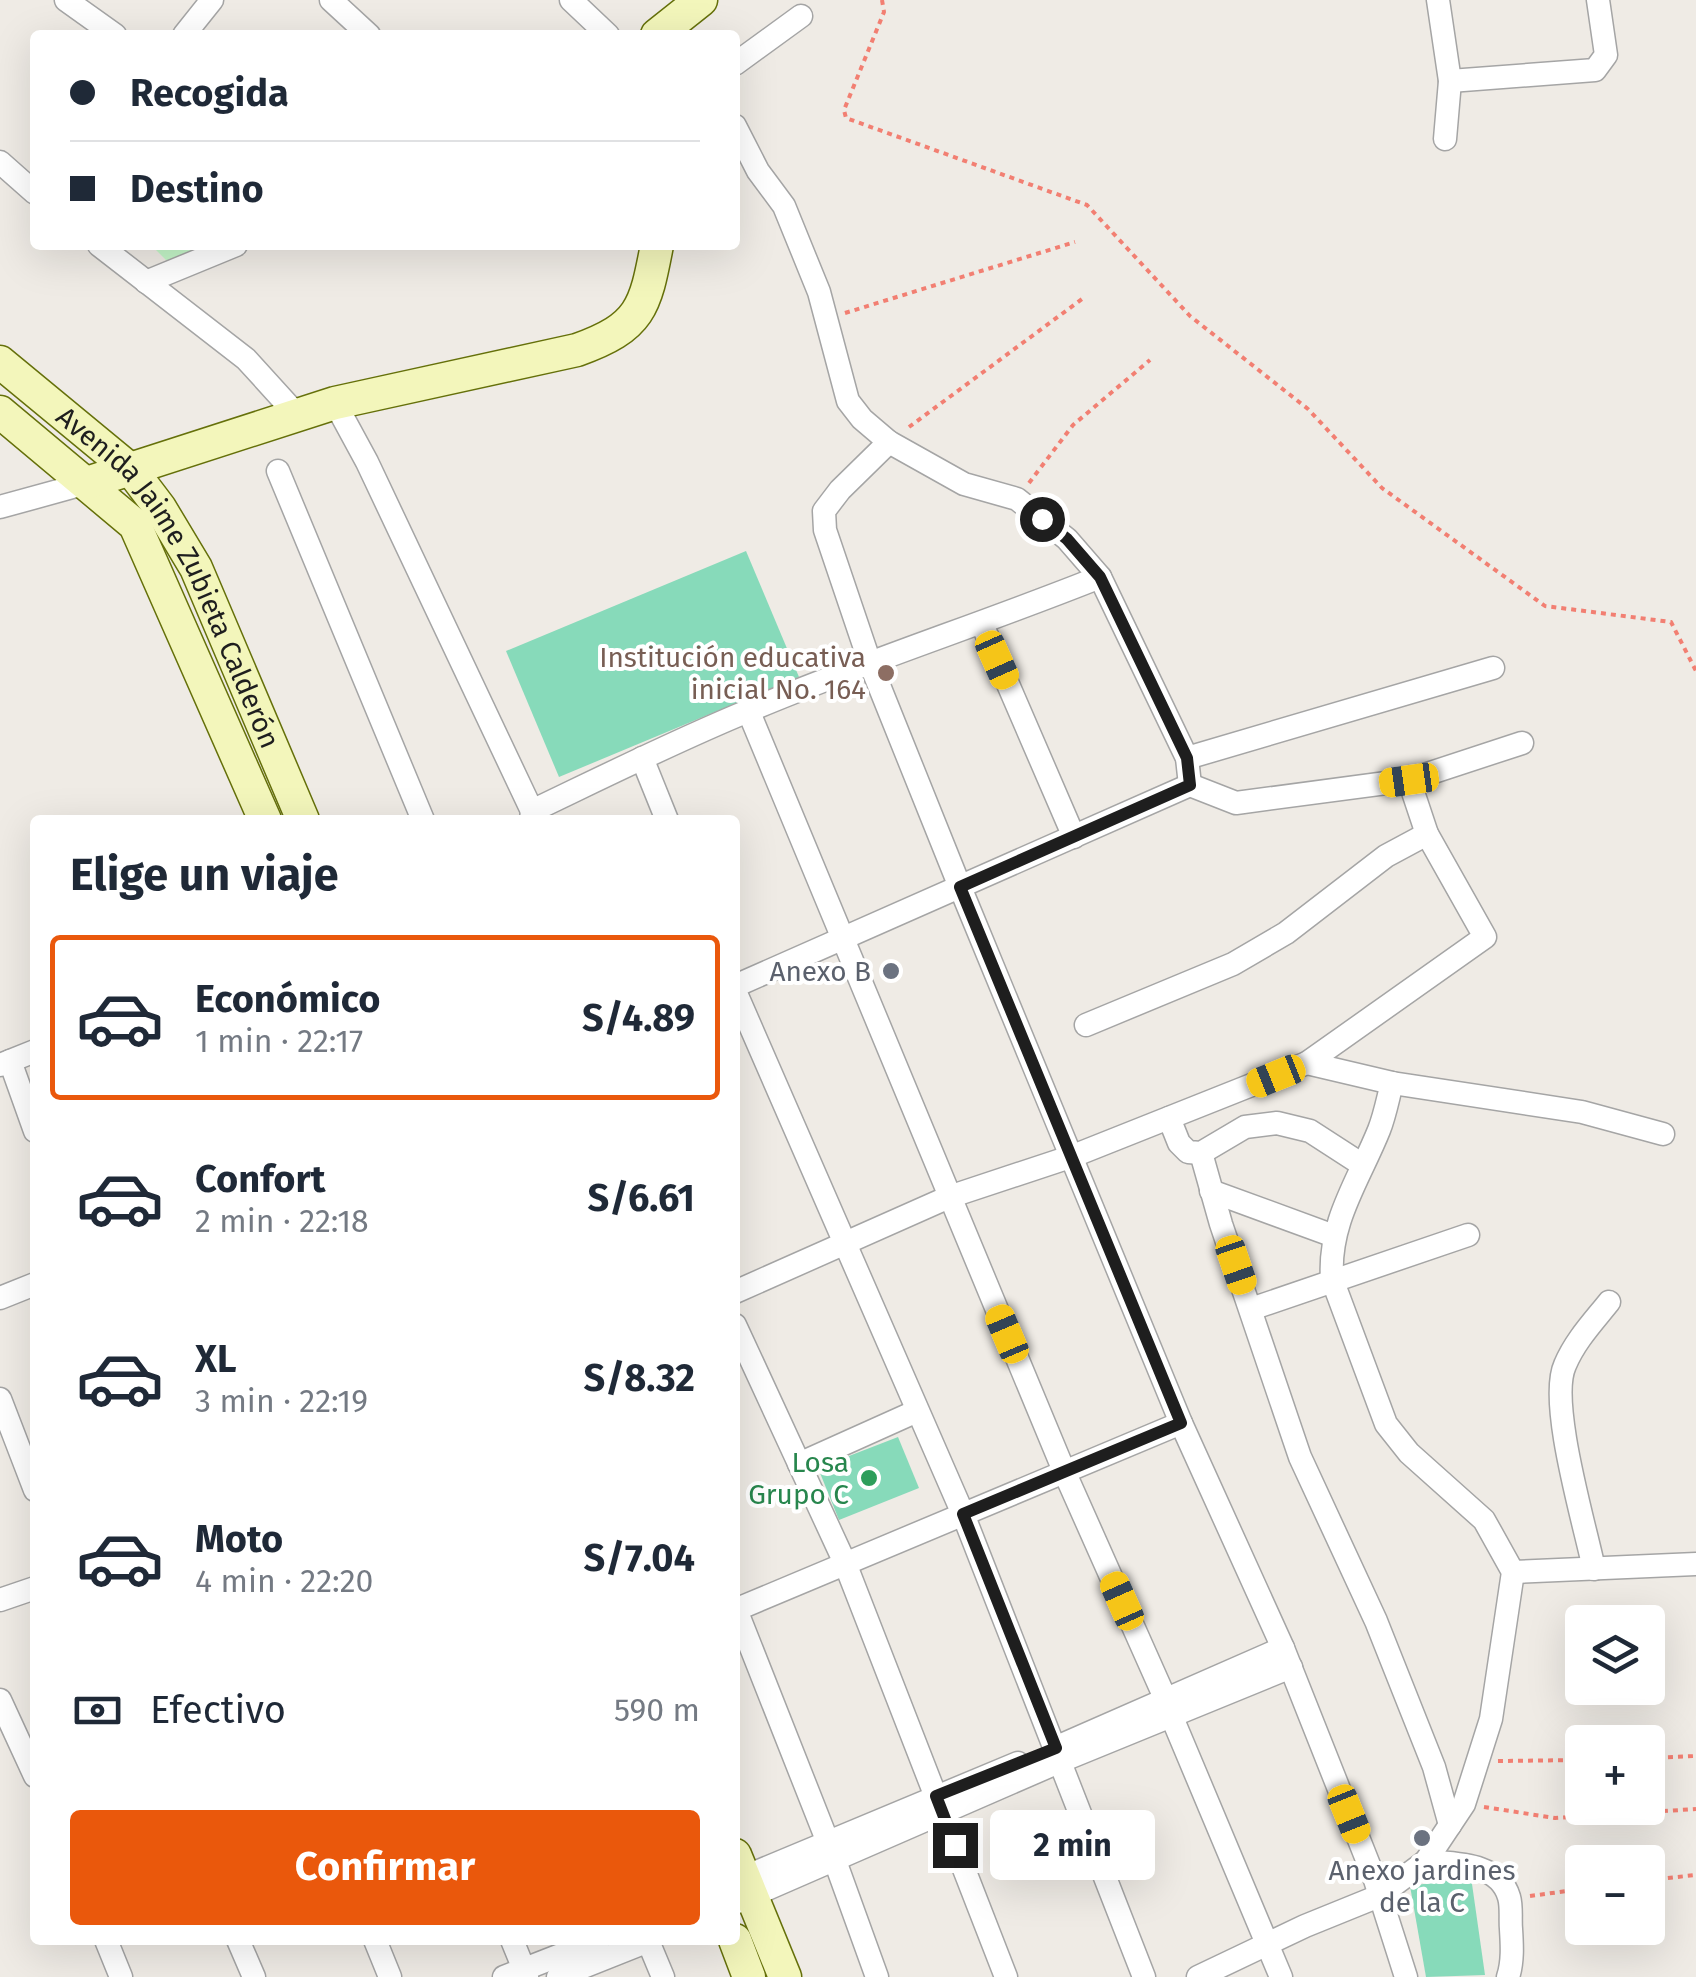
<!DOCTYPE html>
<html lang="es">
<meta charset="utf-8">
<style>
:root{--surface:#fff;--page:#f2f2f3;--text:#1f2937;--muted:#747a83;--line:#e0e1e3;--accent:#ea580c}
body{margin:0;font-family:"Fira Sans",sans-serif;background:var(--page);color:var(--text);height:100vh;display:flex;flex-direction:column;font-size:38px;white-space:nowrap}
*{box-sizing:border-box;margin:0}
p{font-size:32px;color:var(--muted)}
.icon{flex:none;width:55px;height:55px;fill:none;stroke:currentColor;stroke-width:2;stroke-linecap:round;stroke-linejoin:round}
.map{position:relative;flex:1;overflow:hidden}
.side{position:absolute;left:30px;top:815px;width:710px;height:1130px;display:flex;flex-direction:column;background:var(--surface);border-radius:10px;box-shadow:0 10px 40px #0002}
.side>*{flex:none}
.top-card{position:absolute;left:30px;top:30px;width:710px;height:220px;border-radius:10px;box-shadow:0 10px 40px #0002;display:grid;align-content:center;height:220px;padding:0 40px;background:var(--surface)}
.controls{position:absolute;left:1565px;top:1605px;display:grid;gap:20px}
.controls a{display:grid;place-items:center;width:100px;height:100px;border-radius:10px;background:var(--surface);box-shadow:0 10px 40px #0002;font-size:50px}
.end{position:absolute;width:45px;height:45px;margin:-22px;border:12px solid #1e1e1e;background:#fff;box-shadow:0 0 0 5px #fff}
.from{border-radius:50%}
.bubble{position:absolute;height:70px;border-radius:10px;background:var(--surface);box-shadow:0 10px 40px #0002;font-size:32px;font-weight:700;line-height:70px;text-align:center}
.car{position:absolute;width:30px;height:60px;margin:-30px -15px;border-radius:12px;box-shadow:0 0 8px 2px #0007;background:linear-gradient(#f5c518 24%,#345 0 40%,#f5c518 0 76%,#345 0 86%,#f5c518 0)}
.top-card b{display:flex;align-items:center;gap:35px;height:95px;font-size:38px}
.top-card b+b{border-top:2px solid var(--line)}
.top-card i{width:25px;height:25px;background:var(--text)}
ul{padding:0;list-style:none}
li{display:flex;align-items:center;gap:30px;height:165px;margin:0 20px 15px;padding:0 20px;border:5px solid transparent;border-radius:10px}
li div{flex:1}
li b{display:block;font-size:38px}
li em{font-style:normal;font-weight:700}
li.on{border-color:var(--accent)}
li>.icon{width:90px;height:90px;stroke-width:1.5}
h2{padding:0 40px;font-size:45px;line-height:120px}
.pay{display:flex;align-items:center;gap:25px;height:110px;padding:0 40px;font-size:38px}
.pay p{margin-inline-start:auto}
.action{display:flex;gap:20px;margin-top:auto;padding:20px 40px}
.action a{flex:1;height:115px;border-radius:10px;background:var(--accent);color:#fff;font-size:40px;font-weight:700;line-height:115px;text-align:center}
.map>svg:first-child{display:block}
.park{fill:url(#park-crowns)}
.pitch{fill:#87daba}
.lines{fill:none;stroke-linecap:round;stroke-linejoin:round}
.street-casing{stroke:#a5a5a5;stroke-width:25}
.secondary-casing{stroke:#65700a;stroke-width:35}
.path{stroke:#f27f72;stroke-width:4;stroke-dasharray:5 5;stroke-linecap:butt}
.street{stroke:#fff;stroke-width:22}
.secondary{stroke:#f3f6bb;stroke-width:32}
.route{stroke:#1e1e1e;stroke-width:12}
.education-dot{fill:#8d6e63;stroke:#fff;stroke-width:4}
.worship-dot{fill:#6b7280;stroke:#fff;stroke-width:4}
.leisure-dot{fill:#2e9e5b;stroke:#fff;stroke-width:4}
.labels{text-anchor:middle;stroke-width:8;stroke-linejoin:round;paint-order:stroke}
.street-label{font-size:28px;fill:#1e1e1e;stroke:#fff}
.education-label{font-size:28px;fill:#785e54;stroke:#fff;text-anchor:end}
.worship-label{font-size:28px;fill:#5b616d;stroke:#fff;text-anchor:end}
.leisure-label{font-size:28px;fill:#27864d;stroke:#fff;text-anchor:end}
</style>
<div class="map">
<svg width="1696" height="1977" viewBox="0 0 1696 1977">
<defs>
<pattern id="park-crowns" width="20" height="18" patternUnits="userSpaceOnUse" patternTransform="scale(2.5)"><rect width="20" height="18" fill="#c4f6c8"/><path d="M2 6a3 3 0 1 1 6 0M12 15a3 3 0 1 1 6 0" fill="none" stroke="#a8d2ab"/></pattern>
</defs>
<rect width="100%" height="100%" fill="#efebe5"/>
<path class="park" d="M 151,245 L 210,245 L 172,266 Z"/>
<g class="pitch">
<path d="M 746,551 L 799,677 L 559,777 L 506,651 Z"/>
<path d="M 898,1437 L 919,1488 L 839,1520 L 818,1468 Z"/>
<path d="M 1471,1877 L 1485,1975 L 1426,1977 L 1410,1886 Z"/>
</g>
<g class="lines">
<defs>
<g id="street">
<path d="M 66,0 L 115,35"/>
<path d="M 331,0 L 369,35"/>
<path d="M 571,0 L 608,35"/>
<path d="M 1438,0 L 1450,81 L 1445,139"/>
<path d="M 184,35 L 212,0"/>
<path d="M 735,64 L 801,16"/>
<path d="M 1450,81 L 1595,70 L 1606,55 L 1598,0"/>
<path d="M 735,126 L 758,171 L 784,206 L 819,292 L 848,401 L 862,419 L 889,442 L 964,484 L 1017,499 L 1067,539 L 1100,577 L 1187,758 L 1190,785"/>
<path d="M 0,162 L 35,193"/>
<path d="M 99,245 L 246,359 L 296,414"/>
<path d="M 146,282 L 236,245"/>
<path d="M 335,403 L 367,462 L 532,811"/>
<path d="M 889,442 L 840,490 L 824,511 L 825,530 L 870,663 L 960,887 L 1181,1423 L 1283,1648 L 1375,1880 L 1406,1977"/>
<path d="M 278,471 L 423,820"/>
<path d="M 0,507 L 87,483"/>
<path d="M 982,624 L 1074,837"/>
<path d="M 748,710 L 1064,1471 L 1165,1698"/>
<path d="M 642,758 L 667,820"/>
<path d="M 1187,758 L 1493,668"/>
<path d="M 531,820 L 532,811 C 603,777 675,741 748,711 C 863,662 983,624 1100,577"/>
<path d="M 735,986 L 1190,785 L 1236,803 L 1409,780 L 1522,743"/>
<path d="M 735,991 L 963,1514 L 1144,1977"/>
<path d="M 1086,1025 L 1233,964 L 1286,933 L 1386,856 L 1427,834"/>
<path d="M 10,1061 L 35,1131"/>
<path d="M 1307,1063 L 1485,937 L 1427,834 L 1409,780"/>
<path d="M 0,1065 L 35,1051"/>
<path d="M 1169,1118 L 1179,1143 L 1188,1152 L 1201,1153 L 1245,1127 L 1277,1123 L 1310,1131 L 1361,1164"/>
<path d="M 1201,1153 L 1221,1224 L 1300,1457 L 1376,1621 L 1434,1767 L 1450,1825"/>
<path d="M 1211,1191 L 1334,1236"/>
<path d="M 735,1292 L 949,1197 L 1073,1156 L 1307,1063 L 1392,1083 L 1582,1112 L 1663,1134"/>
<path d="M 0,1298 L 35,1284"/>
<path d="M 1251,1309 L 1468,1235"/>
<path d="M 735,1325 L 845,1563 L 1006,1977"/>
<path d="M 0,1399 L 35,1490"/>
<path d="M 799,1464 L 917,1411"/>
<path d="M 1594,1569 C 1585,1525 1548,1402 1565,1365 C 1575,1341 1593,1322 1609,1302"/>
<path d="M 1513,1572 L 1696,1564"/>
<path d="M 0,1600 L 35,1588"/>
<path d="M 735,1607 L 827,1840"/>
<path d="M 735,1610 L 1181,1423"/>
<path d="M 0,1700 L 35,1776"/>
<path d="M 1171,1715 L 1281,1977"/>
<path d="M 1057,1747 L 1283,1648"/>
<path d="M 834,1858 L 877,1977"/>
<path d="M 1426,1861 C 1454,1864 1499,1862 1509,1897 C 1512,1907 1510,1919 1511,1929 C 1512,1945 1513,1962 1508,1977"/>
<path d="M 735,1881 L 1018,1763"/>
<path d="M 735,1903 L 1061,1761 L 1291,1667"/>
<path d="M 106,1940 L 121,1977"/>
<path d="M 238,1940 L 254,1977"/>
<path d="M 375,1940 L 390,1977"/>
<path d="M 512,1940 L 527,1977"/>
<path d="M 648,1941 L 663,1977"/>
<path d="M 504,1977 L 599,1940"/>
<path d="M 558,1977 L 651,1940"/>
<path d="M 1198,1977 L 1305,1926 L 1379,1896 L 1426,1861 L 1464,1804 L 1491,1719 L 1513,1572 L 1484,1520 L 1409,1453 L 1386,1424 L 1332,1279 C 1328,1222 1359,1180 1379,1130 C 1385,1115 1388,1098 1392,1083"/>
</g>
<g id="secondary">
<path d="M 657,35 L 701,0"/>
<path id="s1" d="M 0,362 L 132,471 L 160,508 L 196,568 L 303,820"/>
<path d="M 0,412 L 135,525 L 265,820"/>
<path d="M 87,483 L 335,403 L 577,350 C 641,327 645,308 657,245"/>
<path d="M 735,1855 L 785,1977"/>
<path d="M 735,1940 L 749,1977"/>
</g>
</defs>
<use href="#street" class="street-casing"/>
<use href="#secondary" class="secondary-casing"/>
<g class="path">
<path d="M 882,0 L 884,12 L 844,110 L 846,118 L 1087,205 L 1190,316 L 1308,409 L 1382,488 L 1545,606 L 1671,622 L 1696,671"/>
<path d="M 845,313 L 1075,242"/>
<path d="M 909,427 L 1082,299"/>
<path d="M 1029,483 L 1073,425 L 1150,360"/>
<path d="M 1648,1758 L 1696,1756"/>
<path d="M 1498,1761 L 1582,1760"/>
<path d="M 1484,1807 L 1555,1818 L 1696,1809"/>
<path d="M 1648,1880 L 1696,1875"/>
<path d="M 1530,1896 L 1582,1889"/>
</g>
<use href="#street" class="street"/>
<use href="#secondary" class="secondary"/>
</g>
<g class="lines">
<path class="route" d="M 955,1845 L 936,1796 L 1056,1748 L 963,1514 L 1181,1423 L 960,887 L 1190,785 L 1187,758 L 1100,577 L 1067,539 L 1042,519"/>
</g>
<circle class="education-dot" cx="886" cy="673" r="10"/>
<g class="worship-dot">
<circle cx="891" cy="971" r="10"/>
<circle cx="1422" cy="1838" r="10"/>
</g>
<circle class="leisure-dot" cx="869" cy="1478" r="10"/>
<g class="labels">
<g class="street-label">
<text dy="10" stroke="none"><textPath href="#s1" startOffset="280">Avenida Jaime Zubieta Calderón</textPath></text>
</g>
<g class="education-label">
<text x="866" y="667">Institución educativa<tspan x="866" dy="32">inicial No. 164</tspan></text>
</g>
<g class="worship-label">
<text x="871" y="981">Anexo B</text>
<text x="1422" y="1880" text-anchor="middle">Anexo jardines<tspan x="1422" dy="32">de la C</tspan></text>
</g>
<g class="leisure-label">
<text x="849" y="1472">Losa<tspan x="849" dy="32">Grupo C</tspan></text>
</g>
</g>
</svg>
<div class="controls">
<a><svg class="icon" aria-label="layers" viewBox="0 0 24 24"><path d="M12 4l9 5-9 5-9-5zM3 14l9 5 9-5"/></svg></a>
<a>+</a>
<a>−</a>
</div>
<i class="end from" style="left:1042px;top:519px"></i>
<i class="end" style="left:955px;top:1845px"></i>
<div class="bubble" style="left:990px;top:1810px;width:165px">2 min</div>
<i class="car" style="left:997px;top:660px;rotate:156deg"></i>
<i class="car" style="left:1409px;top:780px;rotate:262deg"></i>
<i class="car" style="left:1276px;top:1076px;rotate:248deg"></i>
<i class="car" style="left:1236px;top:1265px;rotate:161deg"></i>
<i class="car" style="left:1007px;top:1334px;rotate:337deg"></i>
<i class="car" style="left:1122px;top:1601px;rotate:336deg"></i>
<i class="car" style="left:1349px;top:1814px;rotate:158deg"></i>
<div class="top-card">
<b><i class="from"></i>Recogida</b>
<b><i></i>Destino</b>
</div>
<section class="side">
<h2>Elige un viaje</h2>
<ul>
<li class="on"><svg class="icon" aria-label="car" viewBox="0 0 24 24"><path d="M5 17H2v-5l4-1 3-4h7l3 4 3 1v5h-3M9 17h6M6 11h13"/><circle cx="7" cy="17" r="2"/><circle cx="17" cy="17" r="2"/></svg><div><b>Económico</b><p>1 min · 22:17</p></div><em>S/4.89</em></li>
<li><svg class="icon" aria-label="car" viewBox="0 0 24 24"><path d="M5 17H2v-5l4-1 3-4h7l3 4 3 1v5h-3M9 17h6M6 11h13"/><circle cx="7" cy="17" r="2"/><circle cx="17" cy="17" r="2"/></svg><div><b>Confort</b><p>2 min · 22:18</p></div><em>S/6.61</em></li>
<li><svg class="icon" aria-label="car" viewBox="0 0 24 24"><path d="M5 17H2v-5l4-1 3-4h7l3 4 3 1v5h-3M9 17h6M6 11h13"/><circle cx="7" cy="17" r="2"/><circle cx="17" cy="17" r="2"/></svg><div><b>XL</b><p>3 min · 22:19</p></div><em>S/8.32</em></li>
<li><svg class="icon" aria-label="car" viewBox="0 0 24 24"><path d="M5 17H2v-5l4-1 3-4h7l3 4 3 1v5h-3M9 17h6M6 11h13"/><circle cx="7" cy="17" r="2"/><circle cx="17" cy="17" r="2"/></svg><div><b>Moto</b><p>4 min · 22:20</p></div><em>S/7.04</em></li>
</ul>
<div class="pay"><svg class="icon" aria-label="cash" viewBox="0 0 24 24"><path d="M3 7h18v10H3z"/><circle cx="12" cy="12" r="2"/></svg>Efectivo<p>590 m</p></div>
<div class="action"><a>Confirmar</a></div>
</section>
</div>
